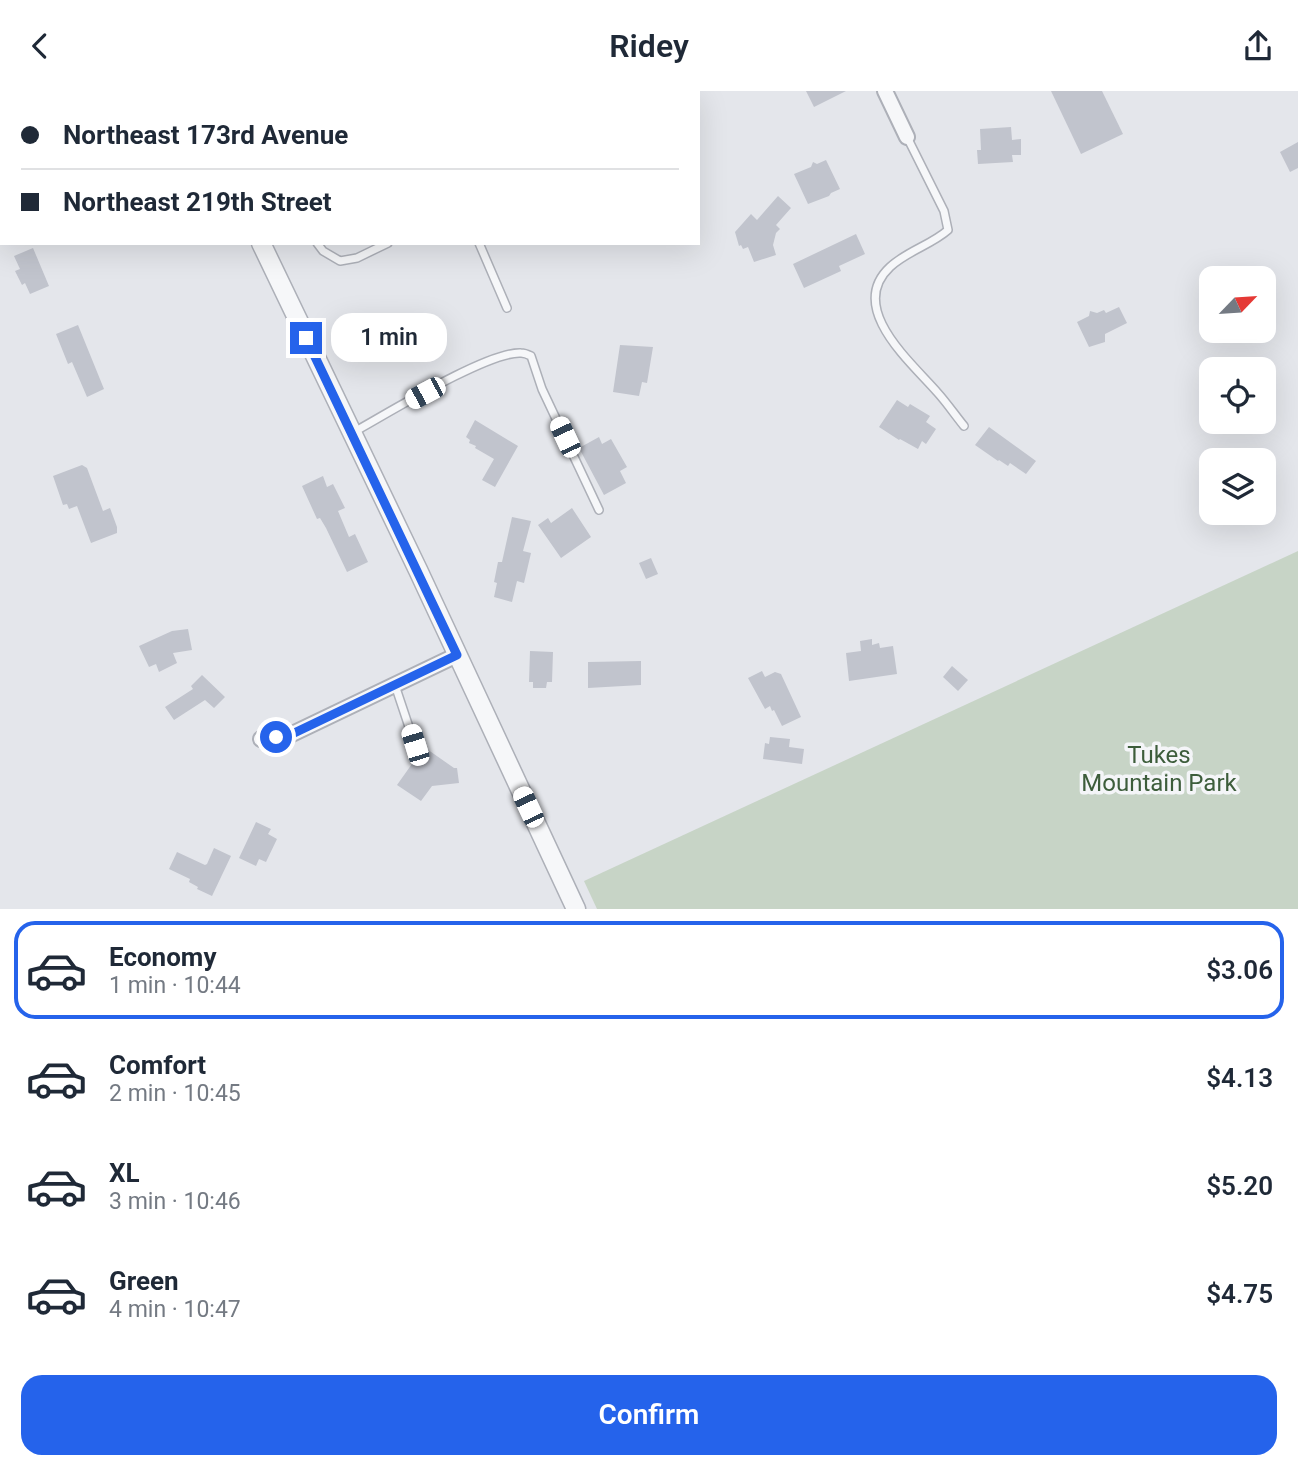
<!DOCTYPE html>
<meta charset="utf-8">
<style>
:root{--surface:#fff;--page:#f6f6f7;--text:#1f2937;--muted:#747a83;--line:#e0e1e3;--accent:#2563eb}
body{margin:0;font-family:Roboto,sans-serif;background:var(--page);color:var(--text);height:100vh;display:flex;flex-direction:column;font-size:26px;white-space:nowrap}
*{box-sizing:border-box;margin:0}
p{font-size:23px;color:var(--muted)}
.icon{flex:none;width:38px;height:38px;fill:none;stroke:currentColor;stroke-width:2;stroke-linecap:round;stroke-linejoin:round}
.map{position:relative;height:818px;overflow:hidden}
.panel{display:flex;flex-direction:column;background:var(--surface);flex:1}
.panel>*{flex:none}
.hud{position:absolute;left:0px;top:0px;width:700px;height:154px;box-shadow:0 7px 28px #0002;display:grid;align-content:center;height:154px;padding:0 21px;background:var(--surface)}
.needle{width:46px;rotate:65deg}
.buttons{position:absolute;left:1199px;top:175px;display:grid;gap:14px}
.buttons a{display:grid;place-items:center;width:77px;height:77px;border-radius:14px;background:var(--surface);box-shadow:0 7px 28px #0002;font-size:35px}
.end{position:absolute;width:32px;height:32px;margin:-16px;border:9px solid #2563eb;background:#fff;box-shadow:0 0 0 4px #fff}
.from{border-radius:50%}
.bubble{position:absolute;height:49px;border-radius:21px;background:var(--surface);box-shadow:0 7px 28px #0002;font-size:23px;font-weight:600;line-height:49px;text-align:center}
.car{position:absolute;width:21px;height:42px;margin:-21px -10px;border-radius:9px;box-shadow:0 0 5px 2px #0007;background:linear-gradient(#fff 24%,#345 0 40%,#fff 0 76%,#345 0 86%,#fff 0)}
.hud b{display:flex;align-items:center;gap:24px;height:66px;font-size:26px}
.hud b+b{border-top:2px solid var(--line)}
.hud i{width:18px;height:18px;background:var(--text)}
ul{padding:12px 0 0;list-style:none}
li{display:flex;align-items:center;gap:21px;height:98px;margin:0 14px 10px;padding:0 7px;border:4px solid transparent;border-radius:21px}
li div{flex:1}
li b{display:block;font-size:26px}
li em{font-style:normal;font-weight:600}
li.on{border-color:var(--accent)}
li>.icon{width:63px;height:63px;stroke-width:1.5}
.cta{display:flex;gap:14px;margin-top:auto;padding:14px 21px}
.cta a{flex:1;height:80px;border-radius:21px;background:var(--accent);color:#fff;font-size:28px;font-weight:600;line-height:80px;text-align:center}
header{display:flex;justify-content:space-between;align-items:center;height:91px;padding:0 21px;background:var(--surface);font-size:32px;font-weight:600}
.map>svg:first-child{display:block}
.green{fill:#c7d4c6}
.building{fill:#c1c4cd}
.lines{fill:none;stroke-linecap:round;stroke-linejoin:round}
.service-casing{stroke:#adb0b8;stroke-width:10}
.minor-casing{stroke:#adb0b8;stroke-width:18}
.tertiary-casing{stroke:#adb0b8;stroke-width:21}
.secondary-casing{stroke:#adb0b8;stroke-width:23}
.service{stroke:#f6f7f9;stroke-width:7}
.minor{stroke:#f6f7f9;stroke-width:14}
.tertiary{stroke:#f6f7f9;stroke-width:18}
.secondary{stroke:#fff;stroke-width:19}
.route{stroke:#2563eb;stroke-width:9}
.labels{text-anchor:middle;stroke-width:7;stroke-linejoin:round;paint-order:stroke}
.park-label{font-size:24px;fill:#3d5d3b;stroke:#f4f5f8}
</style>
<header><svg class="icon" aria-label="back" viewBox="0 0 24 24"><path d="M15 5l-7 7 7 7"/></svg>Ridey<svg class="icon" aria-label="share" viewBox="0 0 24 24"><path d="M12 15V3M7 8l5-5 5 5M5 13v7h14v-7"/></svg></header>
<div class="map">
<svg width="1298" height="818" viewBox="0 0 1298 818">
<rect width="100%" height="100%" fill="#e4e6eb"/>
<path class="green" d="M 1298,460 L 1298,818 L 597,818 L 584,790 Z"/>
<g class="building">
<path d="M 806,0 L 846,0 L 814,16 Z"/>
<path d="M 1051,0 L 1102,0 L 1123,43 L 1081,63 Z"/>
<path d="M 1011,36 L 1012,49 L 1021,48 L 1021,64 L 1012,64 L 1013,71 L 978,73 L 977,59 L 981,59 L 980,38 Z"/>
<path d="M 1298,51 L 1298,77 L 1290,81 L 1280,61 Z"/>
<path d="M 826,69 L 840,98 L 831,102 L 829,105 L 808,113 L 794,83 L 811,76 L 813,71 L 817,73 Z"/>
<path d="M 778,105 L 791,117 L 776,134 L 780,138 L 776,142 L 773,154 L 776,164 L 754,171 L 748,156 L 743,158 L 741,154 L 739,155 L 735,141 L 751,123 L 757,129 Z"/>
<path d="M 856,143 L 865,163 L 839,175 L 841,180 L 804,197 L 793,173 Z"/>
<path d="M 33,157 L 49,195 L 30,203 L 25,192 L 22,194 L 15,180 L 20,178 L 14,165 Z"/>
<path d="M 1119,216 L 1127,232 L 1105,243 L 1105,251 L 1089,256 L 1077,231 L 1089,225 L 1090,220 L 1097,222 L 1104,219 L 1106,222 Z"/>
<path d="M 78,234 L 104,298 L 87,306 L 72,271 L 68,273 L 56,243 Z"/>
<path d="M 620,254 L 653,256 L 647,292 L 642,291 L 639,305 L 613,301 Z"/>
<path d="M 897,309 L 908,316 L 910,313 L 930,325 L 926,331 L 936,338 L 926,353 L 922,350 L 918,358 L 900,348 L 899,349 L 879,336 Z"/>
<path d="M 475,329 L 518,355 L 495,396 L 482,389 L 494,368 L 475,357 L 476,355 L 469,352 L 470,349 L 466,346 Z"/>
<path d="M 989,336 L 1036,370 L 1026,383 L 1010,372 L 1008,375 L 999,369 L 998,370 L 975,354 Z"/>
<path d="M 599,346 L 602,353 L 611,348 L 627,376 L 620,380 L 626,392 L 604,404 L 579,357 Z"/>
<path d="M 82,374 L 87,377 L 103,420 L 110,417 L 117,436 L 117,442 L 91,452 L 77,415 L 69,418 L 67,413 L 63,414 L 53,385 Z"/>
<path d="M 323,385 L 327,396 L 333,393 L 345,417 L 338,420 L 349,446 L 355,443 L 368,471 L 347,481 L 326,437 L 320,427 L 317,428 L 302,395 Z"/>
<path d="M 572,417 L 591,446 L 561,467 L 538,434 L 548,427 L 551,432 Z"/>
<path d="M 512,426 L 531,430 L 523,460 L 531,462 L 524,492 L 517,490 L 512,511 L 494,506 L 497,492 L 494,491 L 498,471 L 502,471 Z"/>
<path d="M 651,467 L 658,483 L 646,488 L 639,472 Z"/>
<path d="M 188,538 L 192,559 L 173,562 L 177,572 L 159,581 L 156,573 L 149,576 L 139,555 L 172,540 Z"/>
<path d="M 872,548 L 872,554 L 879,552 L 880,557 L 893,555 L 897,583 L 849,590 L 846,562 L 861,560 L 860,550 Z"/>
<path d="M 530,560 L 553,561 L 552,591 L 547,591 L 546,597 L 533,597 L 533,591 L 529,591 Z"/>
<path d="M 641,570 L 641,594 L 588,597 L 588,571 Z"/>
<path d="M 952,575 L 968,589 L 958,600 L 943,586 Z"/>
<path d="M 762,580 L 765,586 L 775,581 L 781,583 L 801,626 L 782,635 L 774,619 L 772,620 L 770,615 L 765,618 L 748,587 Z"/>
<path d="M 202,584 L 225,606 L 214,617 L 205,609 L 174,629 L 165,616 L 193,598 L 191,595 Z"/>
<path d="M 770,646 L 790,648 L 789,656 L 804,658 L 802,673 L 763,668 L 765,652 L 769,653 Z"/>
<path d="M 424,656 L 454,677 L 457,677 L 459,692 L 432,695 L 421,710 L 397,694 Z"/>
<path d="M 256,731 L 271,738 L 268,743 L 277,748 L 266,771 L 259,768 L 256,775 L 239,767 Z"/>
<path d="M 214,757 L 231,765 L 212,805 L 197,798 L 198,796 L 189,791 L 190,788 L 169,778 L 177,761 L 205,774 L 207,773 Z"/>
</g>
<g class="lines">
<defs>
<g id="service">
<path d="M 362,0 L 363,2"/>
<path d="M 0,33 L 2,31"/>
<path d="M 907,46 L 944,120 L 948,139 C 931,154 907,160 890,176 C 846,217 912,272 937,301 C 947,312 955,324 964,335"/>
<path d="M 317,152 L 323,160 L 340,170 L 357,167 L 388,152"/>
<path d="M 479,152 L 507,217"/>
<path d="M 352,342 C 385,324 488,260 521,262 C 523,262 529,264 531,265 L 542,298 L 599,419"/>
<path d="M 395,594 L 415,654"/>
</g>
<g id="minor">
<path d="M 885,0 L 907,46"/>
<path d="M 244,2 L 248,0"/>
<path d="M 261,648 L 290,644 L 457,564"/>
</g>
<path id="tertiary" d="M 261,152 L 418,479 L 576,818"/>
<g id="secondary">
<path d="M 189,0 L 190,2"/>
<path d="M 0,115 L 2,114"/>
</g>
</defs>
<use href="#service" class="service-casing"/>
<use href="#minor" class="minor-casing"/>
<use href="#tertiary" class="tertiary-casing"/>
<use href="#secondary" class="secondary-casing"/>
<use href="#service" class="service"/>
<use href="#minor" class="minor"/>
<use href="#tertiary" class="tertiary"/>
<use href="#secondary" class="secondary"/>
</g>
<g class="lines">
<path class="route" d="M 276,646 L 290,644 L 457,564 L 306,247"/>
</g>
<g class="labels">
<g class="park-label">
<text x="1159" y="672">Tukes<tspan x="1159" dy="28">Mountain Park</tspan></text>
</g>
</g>
</svg>
<div class="buttons">
<a><svg class="needle" viewBox="-14 -14 28 28"><path d="M0-13l5 13h-10z" fill="#e53935"/><path d="M0 13l5-13h-10z" fill="#747a83"/></svg></a>
<a><svg class="icon" aria-label="locate" viewBox="0 0 24 24"><circle cx="12" cy="12" r="6"/><path d="M12 2v4M12 18v4M2 12h4M18 12h4"/></svg></a>
<a><svg class="icon" aria-label="layers" viewBox="0 0 24 24"><path d="M12 4l9 5-9 5-9-5zM3 14l9 5 9-5"/></svg></a>
</div>
<i class="end from" style="left:276px;top:646px"></i>
<i class="end" style="left:306px;top:247px"></i>
<div class="bubble" style="left:331px;top:222px;width:116px">1 min</div>
<i class="car" style="left:425px;top:302px;rotate:242deg"></i>
<i class="car" style="left:565px;top:346px;rotate:335deg"></i>
<i class="car" style="left:415px;top:654px;rotate:343deg"></i>
<i class="car" style="left:528px;top:716px;rotate:335deg"></i>
<div class="hud">
<b><i class="from"></i>Northeast 173rd Avenue</b>
<b><i></i>Northeast 219th Street</b>
</div>
</div>
<section class="panel">
<ul>
<li class="on"><svg class="icon" aria-label="car" viewBox="0 0 24 24"><path d="M5 17H2v-5l4-1 3-4h7l3 4 3 1v5h-3M9 17h6M6 11h13"/><circle cx="7" cy="17" r="2"/><circle cx="17" cy="17" r="2"/></svg><div><b>Economy</b><p>1 min · 10:44</p></div><em>$3.06</em></li>
<li><svg class="icon" aria-label="car" viewBox="0 0 24 24"><path d="M5 17H2v-5l4-1 3-4h7l3 4 3 1v5h-3M9 17h6M6 11h13"/><circle cx="7" cy="17" r="2"/><circle cx="17" cy="17" r="2"/></svg><div><b>Comfort</b><p>2 min · 10:45</p></div><em>$4.13</em></li>
<li><svg class="icon" aria-label="car" viewBox="0 0 24 24"><path d="M5 17H2v-5l4-1 3-4h7l3 4 3 1v5h-3M9 17h6M6 11h13"/><circle cx="7" cy="17" r="2"/><circle cx="17" cy="17" r="2"/></svg><div><b>XL</b><p>3 min · 10:46</p></div><em>$5.20</em></li>
<li><svg class="icon" aria-label="car" viewBox="0 0 24 24"><path d="M5 17H2v-5l4-1 3-4h7l3 4 3 1v5h-3M9 17h6M6 11h13"/><circle cx="7" cy="17" r="2"/><circle cx="17" cy="17" r="2"/></svg><div><b>Green</b><p>4 min · 10:47</p></div><em>$4.75</em></li>
</ul>
<div class="cta"><a>Confirm</a></div>
</section>
